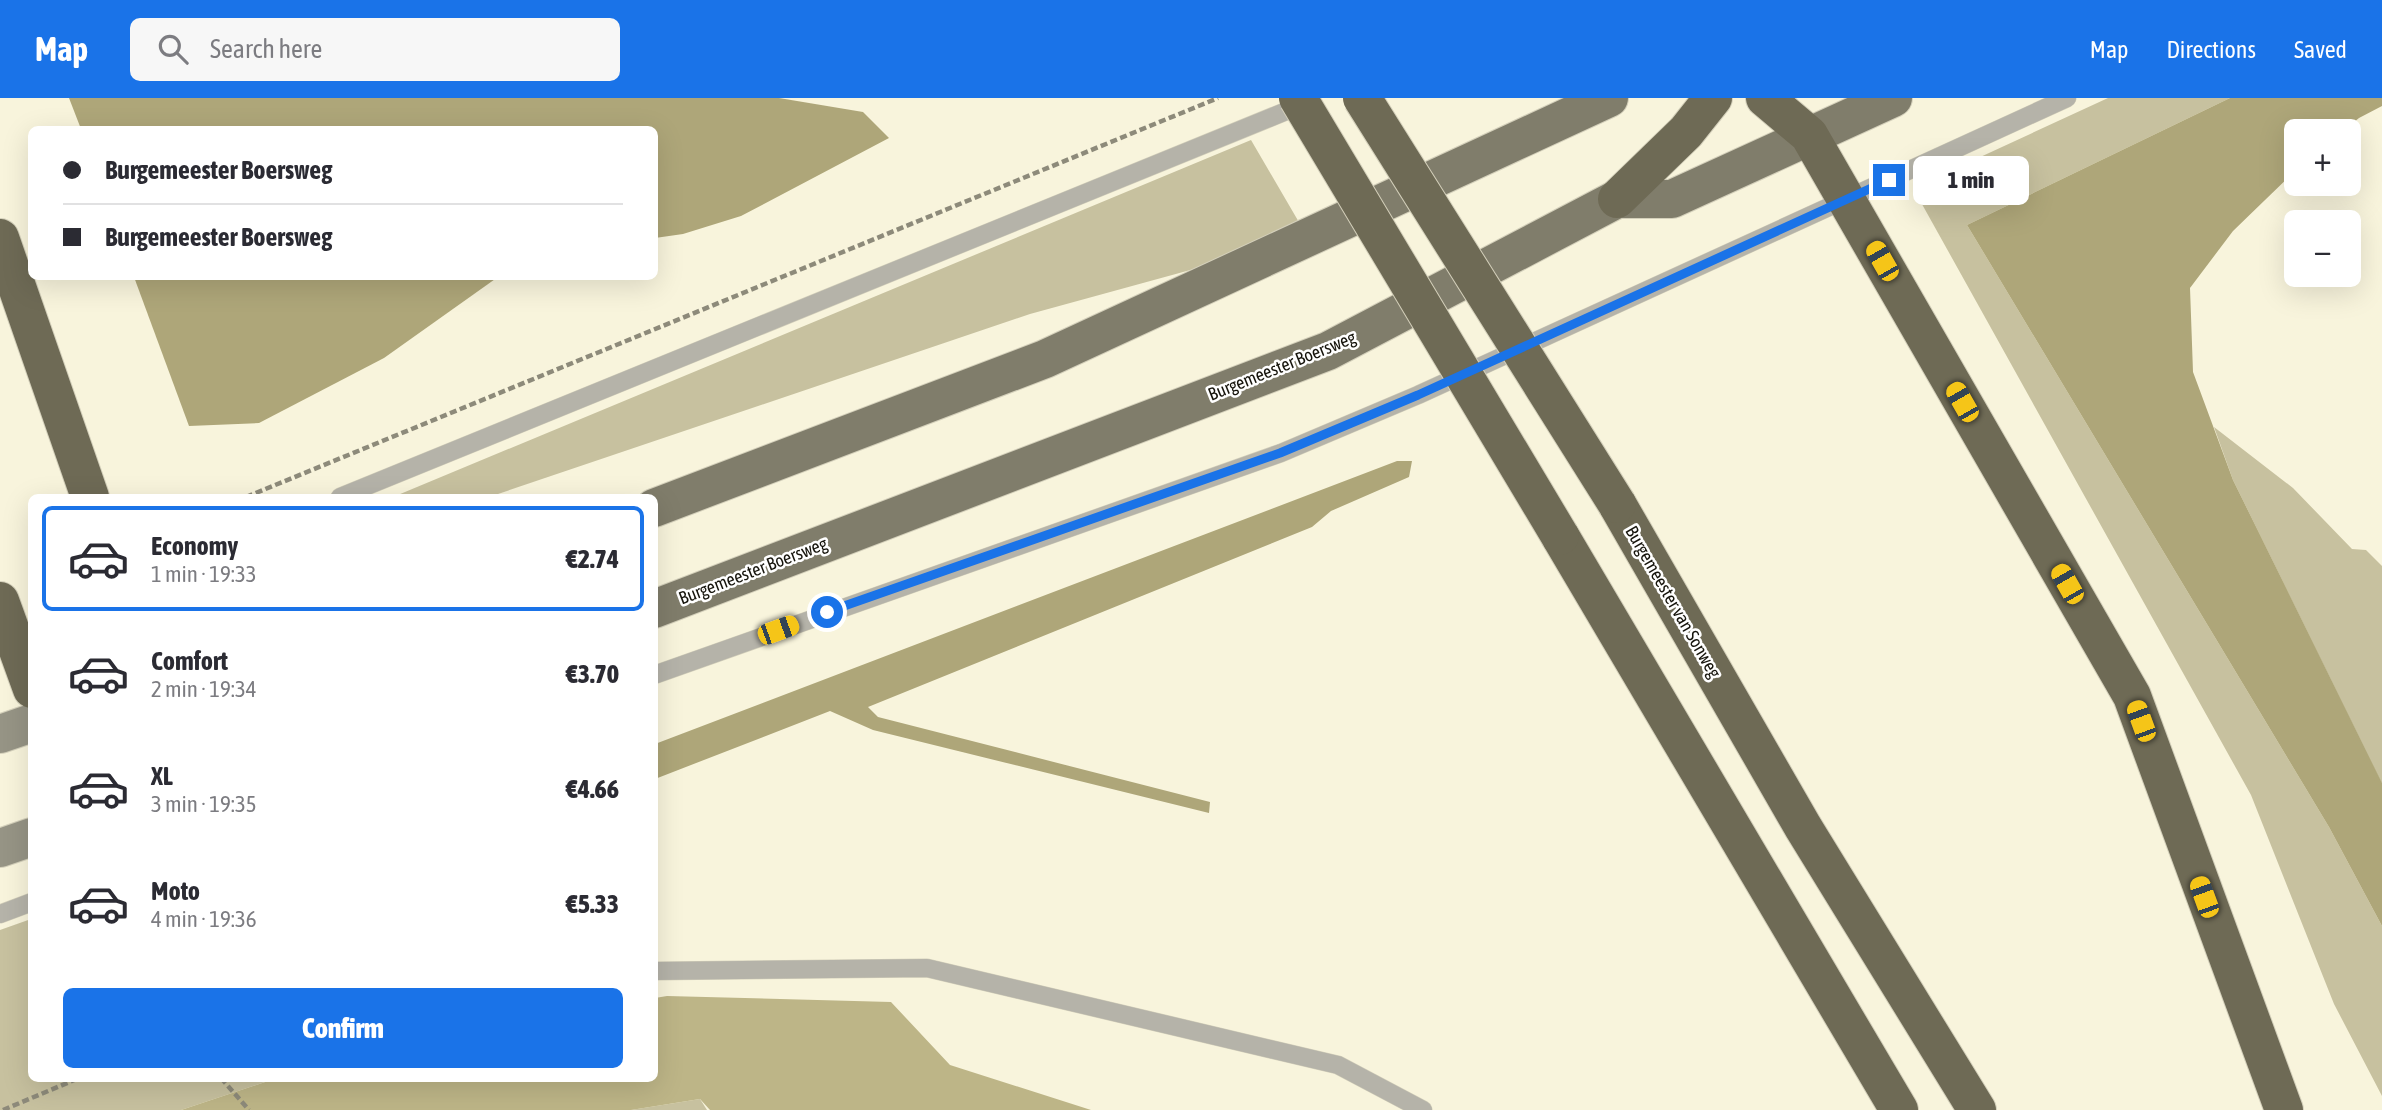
<!DOCTYPE html>
<meta charset="utf-8">
<style>
:root{--surface:#fff;--page:#f7f7f7;--text:#2b2b33;--muted:#7c7c81;--line:#e1e1e2;--accent:#1a73e8}
body{margin:0;font-family:"Asap Condensed",sans-serif;background:var(--page);color:var(--text);height:100vh;display:flex;flex-direction:column;font-size:26px;white-space:nowrap}
*{box-sizing:border-box;margin:0}
p{font-size:23px;color:var(--muted)}
.icon{flex:none;width:38px;height:38px;fill:none;stroke:currentColor;stroke-width:2;stroke-linecap:round;stroke-linejoin:round}
.map{position:relative;flex:1;overflow:hidden}
.drawer{position:absolute;left:28px;top:396px;width:630px;height:588px;display:flex;flex-direction:column;background:var(--surface);border-radius:10px;box-shadow:0 7px 28px #0002}
.drawer>*{flex:none}
.top-card{position:absolute;left:28px;top:28px;width:630px;height:154px;border-radius:10px;box-shadow:0 7px 28px #0002;display:grid;align-content:center;height:154px;padding:0 35px;background:var(--surface)}
.tools{position:absolute;left:2284px;top:21px;display:grid;gap:14px}
.tools a{display:grid;place-items:center;width:77px;height:77px;border-radius:10px;background:var(--surface);box-shadow:0 7px 28px #0002;font-size:35px}
.end{position:absolute;width:32px;height:32px;margin:-16px;border:9px solid #1a73e8;background:#fff;box-shadow:0 0 0 4px #fff}
.from{border-radius:50%}
.bubble{position:absolute;height:49px;border-radius:10px;background:var(--surface);box-shadow:0 7px 28px #0002;font-size:23px;font-weight:800;line-height:49px;text-align:center}
.car{position:absolute;width:21px;height:42px;margin:-21px -10px;border-radius:9px;box-shadow:0 0 5px 2px #0007;background:linear-gradient(#f5c518 24%,#345 0 40%,#f5c518 0 76%,#345 0 86%,#f5c518 0)}
.top-card b{display:flex;align-items:center;gap:24px;height:66px;font-size:26px}
.top-card b+b{border-top:2px solid var(--line)}
.top-card i{width:18px;height:18px;background:var(--text)}
ul{padding:12px 0 0;list-style:none}
li{display:flex;align-items:center;gap:21px;height:105px;margin:0 14px 10px;padding:0 21px;border:4px solid transparent;border-radius:10px}
li div{flex:1}
li b{display:block;font-size:26px}
li em{font-style:normal;font-weight:800}
li.selected{border-color:var(--accent)}
li>.icon{width:63px;height:63px;stroke-width:1.5}
.primary-button{display:flex;gap:14px;margin-top:auto;padding:14px 35px}
.primary-button a{flex:1;height:80px;border-radius:10px;background:var(--accent);color:#fff;font-size:28px;font-weight:800;line-height:80px;text-align:center}
header{display:flex;align-items:center;gap:42px;box-sizing:border-box;height:98px;padding:0 35px;background:var(--accent);color:#fff}
header strong{font-size:33px}
nav{display:flex;gap:38px;margin-inline-start:auto;font-size:24px}
.search{width:490px;height:63px;background:var(--page);display:flex;align-items:center;gap:18px;box-sizing:border-box;padding:0 24px;border-radius:10px;color:var(--muted);font-size:26px}
.map>svg:first-child{display:block}
.green{fill:#c7c19f}
.forest{fill:#bdb587}
.water{fill:#aea679}
.lines{fill:none;stroke-linecap:round;stroke-linejoin:round}
.lane-casing{stroke:#d4d0bb;stroke-width:19}
.secondary-casing{stroke:#d4d0bb;stroke-width:40}
.primary-casing{stroke:#d4d0bb;stroke-width:40}
.highway-casing{stroke:#d4d0bb;stroke-width:40}
.path{stroke:#8d8a7a;stroke-width:4.5;stroke-dasharray:7 3.5;stroke-linecap:butt}
.lane{stroke:#b5b3a9;stroke-width:18}
.secondary{stroke:#969485;stroke-width:38}
.primary{stroke:#807d6b;stroke-width:38}
.highway{stroke:#6e6a55;stroke-width:38}
.highway-bridge-casing{stroke:#d4d0bb;stroke-width:40;stroke-linecap:butt}
.highway-bridge{stroke:#6e6a55;stroke-width:38}
.route{stroke:#1a73e8;stroke-width:9}
.labels{text-anchor:middle;stroke-width:5;stroke-linejoin:round;paint-order:stroke}
.street-label{font-size:18px;fill:#16140c;stroke:#fff}
</style>
<header>
<strong>Map</strong>
<div class="search"><svg class="icon" aria-label="search" viewBox="0 0 24 24"><circle cx="10" cy="10" r="6"/><path d="M15 15l6 6"/></svg>Search here</div>
<nav><a>Map</a><a>Directions</a><a>Saved</a></nav>
</header>
<div class="map">
<svg width="2382" height="1012" viewBox="0 0 2382 1012">
<rect width="100%" height="100%" fill="#f8f4dc"/>
<g class="green">
<path d="M 2108,0 L 2230,0 L 1967,127 L 2329,729 L 2382,828 L 2382,998 L 2334,906 L 2251,697 L 1913,90 Z"/>
<path d="M 1251,42 L 1300,126 L 1194,171 L 1030,216 L 489,399 L 393,399 Z"/>
<path d="M 2214,329 L 2293,390 L 2352,451 L 2366,452 L 2382,468 L 2382,686 L 2233,382 Z"/>
<path d="M 31,821 L 32,980 L 277,980 L 181,1012 L 0,1012 L 0,832 Z"/>
<path d="M 700,1001 L 707,1012 L 631,1012 Z"/>
</g>
<path class="forest" d="M 667,898 L 891,904 L 950,967 L 1091,1012 L 710,1012 L 700,1001 L 631,1012 L 181,1012 L 277,980 L 654,980 L 655,900 Z"/>
<g class="water">
<path d="M 69,0 L 779,0 L 863,14 L 889,40 L 741,118 L 683,136 L 655,140 L 654,32 L 81,31 Z"/>
<path d="M 2230,0 L 2382,0 L 2382,8 L 2359,20 L 2343,33 L 2296,33 L 2296,72 L 2233,133 L 2190,190 L 2193,274 L 2233,382 L 2382,685 L 2382,828 L 2329,729 L 1967,127 Z"/>
<path d="M 134,179 L 134,178 L 498,179 L 384,260 L 259,325 L 189,328 Z"/>
<path d="M 1397,363 L 1412,363 L 1409,379 L 1331,413 L 1312,429 L 868,609 L 878,619 L 1210,704 L 1209,715 L 873,632 L 830,613 L 655,681 L 655,646 Z"/>
</g>
<g class="lines">
<defs>
<g id="lane">
<path d="M 340,399 L 1306,5"/>
<path d="M 654,577 L 1281,355 L 1418,297 L 2067,0"/>
<path d="M 0,816 L 32,804"/>
<path d="M 654,873 L 927,870 L 1338,967 L 1423,1012"/>
</g>
<g id="secondary">
<path d="M 0,636 L 32,625"/>
<path d="M 0,750 L 32,739"/>
</g>
<g id="primary">
<path d="M 654,410 L 1045,261 L 1609,0"/>
<path d="M 654,511 L 1328,253 L 1617,101 L 1672,101 L 1893,0"/>
</g>
<g id="highway">
<path d="M 1765,0 L 1809,37 L 2132,598 L 2284,1012"/>
<path d="M 1617,101 L 1686,34 L 1713,0"/>
<path d="M 0,140 L 90,399"/>
<path d="M 1617,406 L 1803,729 L 1977,1012"/>
<path d="M 1560,438 L 1899,1012"/>
<path d="M 0,503 L 32,591"/>
</g>
</defs>
<use href="#lane" class="lane-casing"/>
<use href="#secondary" class="secondary-casing"/>
<use href="#primary" class="primary-casing"/>
<use href="#highway" class="highway-casing"/>
<g class="path">
<path d="M 246,399 L 1218,0"/>
<path d="M 221,980 L 249,1012"/>
<path d="M 3,1012 L 79,980"/>
</g>
<use href="#lane" class="lane"/>
<use href="#secondary" class="secondary"/>
<use href="#primary" class="primary"/>
<use href="#highway" class="highway"/>
<defs>
<g id="highway-bridge">
<path d="M 1298,0 L 1560,438"/>
<path d="M 1362,0 L 1617,406"/>
</g>
</defs>
<use href="#highway-bridge" class="highway-bridge-casing"/>
<use href="#highway-bridge" class="highway-bridge"/>
</g>
<g class="lines">
<path class="route" d="M 827,514 L 1280,355 L 1418,297 L 1889,82"/>
</g>
<g class="labels">
<g class="street-label">
<text transform="translate(1282 268) rotate(-22)" y="6">Burgemeester Boersweg</text>
<text transform="translate(753 473) rotate(-21)" y="6">Burgemeester Boersweg</text>
<text transform="translate(1673 504) rotate(60)" y="6">Burgemeester van Sonweg</text>
</g>
</g>
</svg>
<div class="tools">
<a>+</a>
<a>−</a>
</div>
<i class="end from" style="left:827px;top:514px"></i>
<i class="end" style="left:1889px;top:82px"></i>
<div class="bubble" style="left:1913px;top:58px;width:116px">1 min</div>
<i class="car" style="left:1882px;top:163px;rotate:330deg"></i>
<i class="car" style="left:1962px;top:304px;rotate:330deg"></i>
<i class="car" style="left:2067px;top:486px;rotate:330deg"></i>
<i class="car" style="left:778px;top:532px;rotate:70deg"></i>
<i class="car" style="left:2141px;top:623px;rotate:340deg"></i>
<i class="car" style="left:2204px;top:799px;rotate:340deg"></i>
<div class="top-card">
<b><i class="from"></i>Burgemeester Boersweg</b>
<b><i></i>Burgemeester Boersweg</b>
</div>
<section class="drawer">
<ul>
<li class="selected"><svg class="icon" aria-label="car" viewBox="0 0 24 24"><path d="M5 17H2v-5l4-1 3-4h7l3 4 3 1v5h-3M9 17h6M6 11h13"/><circle cx="7" cy="17" r="2"/><circle cx="17" cy="17" r="2"/></svg><div><b>Economy</b><p>1 min · 19:33</p></div><em>€2.74</em></li>
<li><svg class="icon" aria-label="car" viewBox="0 0 24 24"><path d="M5 17H2v-5l4-1 3-4h7l3 4 3 1v5h-3M9 17h6M6 11h13"/><circle cx="7" cy="17" r="2"/><circle cx="17" cy="17" r="2"/></svg><div><b>Comfort</b><p>2 min · 19:34</p></div><em>€3.70</em></li>
<li><svg class="icon" aria-label="car" viewBox="0 0 24 24"><path d="M5 17H2v-5l4-1 3-4h7l3 4 3 1v5h-3M9 17h6M6 11h13"/><circle cx="7" cy="17" r="2"/><circle cx="17" cy="17" r="2"/></svg><div><b>XL</b><p>3 min · 19:35</p></div><em>€4.66</em></li>
<li><svg class="icon" aria-label="car" viewBox="0 0 24 24"><path d="M5 17H2v-5l4-1 3-4h7l3 4 3 1v5h-3M9 17h6M6 11h13"/><circle cx="7" cy="17" r="2"/><circle cx="17" cy="17" r="2"/></svg><div><b>Moto</b><p>4 min · 19:36</p></div><em>€5.33</em></li>
</ul>
<div class="primary-button"><a>Confirm</a></div>
</section>
</div>
